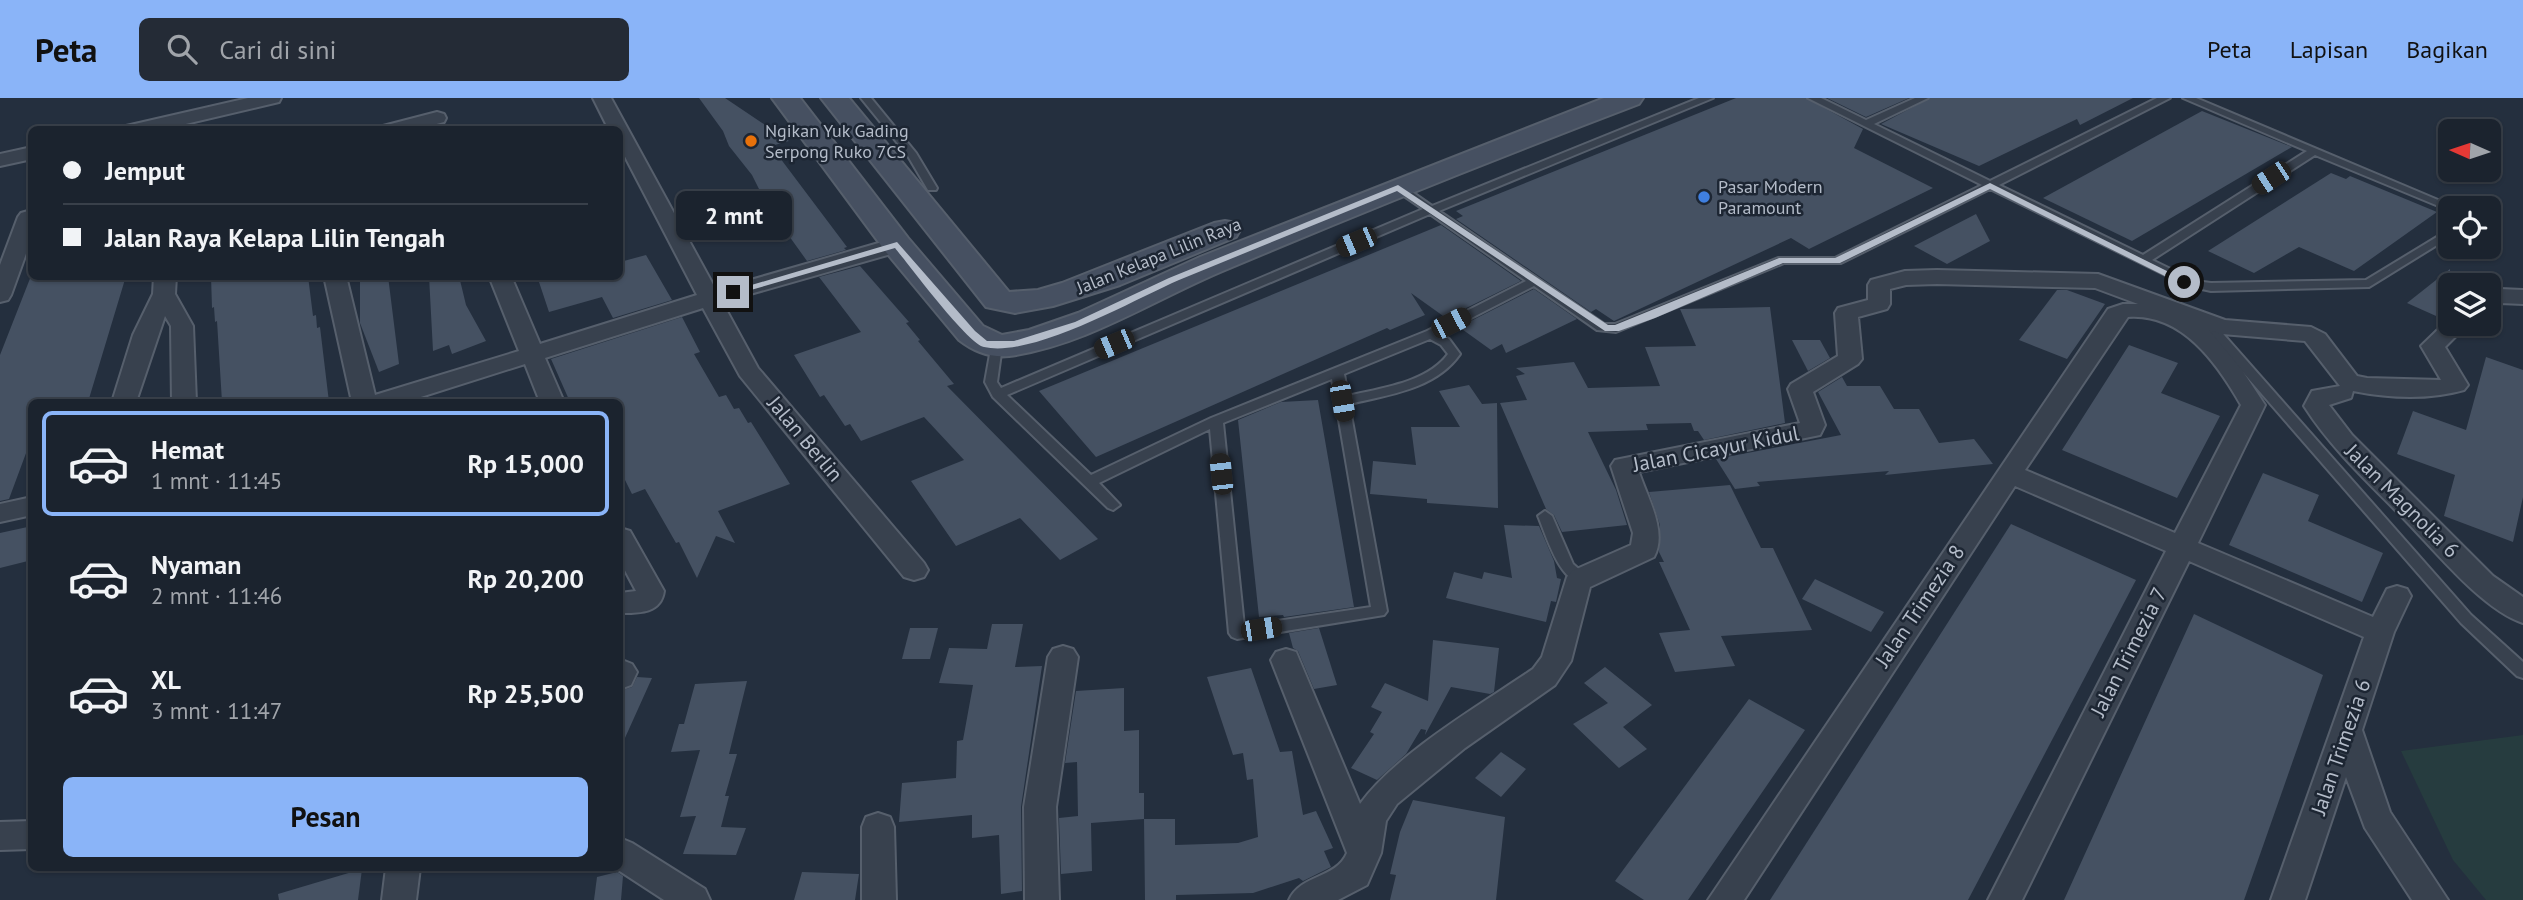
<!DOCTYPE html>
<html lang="id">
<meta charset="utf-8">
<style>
:root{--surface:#1b232e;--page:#242b36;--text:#f1f3f6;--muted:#a0a4aa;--line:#39404a;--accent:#8ab4f8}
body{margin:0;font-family:"PT Sans",sans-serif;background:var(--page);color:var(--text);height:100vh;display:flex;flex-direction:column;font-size:26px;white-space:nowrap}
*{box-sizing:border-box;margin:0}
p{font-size:23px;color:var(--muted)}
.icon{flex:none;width:38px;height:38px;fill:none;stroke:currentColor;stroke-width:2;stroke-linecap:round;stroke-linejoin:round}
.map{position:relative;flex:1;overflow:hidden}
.drawer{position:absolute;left:28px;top:301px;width:595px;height:472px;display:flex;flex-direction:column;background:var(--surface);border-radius:10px;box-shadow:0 2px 5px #0004,0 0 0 2px var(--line)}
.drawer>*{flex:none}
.banner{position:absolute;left:28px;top:28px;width:595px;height:154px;border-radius:10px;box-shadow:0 2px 5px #0004,0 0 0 2px var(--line);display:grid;align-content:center;height:154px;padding:0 35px;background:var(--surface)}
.needle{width:46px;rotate:273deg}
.fabs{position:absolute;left:2438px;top:21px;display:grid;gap:14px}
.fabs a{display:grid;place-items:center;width:63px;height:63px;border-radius:10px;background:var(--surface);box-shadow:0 2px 5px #0004,0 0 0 2px var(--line);font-size:35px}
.end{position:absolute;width:32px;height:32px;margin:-16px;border:9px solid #b4bcc9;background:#111;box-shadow:0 0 0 4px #111}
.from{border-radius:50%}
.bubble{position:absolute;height:49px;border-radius:10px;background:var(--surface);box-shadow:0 2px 5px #0004,0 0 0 2px var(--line);font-size:23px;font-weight:700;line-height:49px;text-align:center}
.car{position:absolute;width:21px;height:42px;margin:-21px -10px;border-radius:9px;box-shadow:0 0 5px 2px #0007;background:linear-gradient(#222 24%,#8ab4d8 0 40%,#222 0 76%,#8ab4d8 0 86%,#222 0)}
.banner b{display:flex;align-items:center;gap:24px;height:66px;font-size:26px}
.banner b+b{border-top:2px solid var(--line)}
.banner i{width:18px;height:18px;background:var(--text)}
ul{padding:12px 0 0;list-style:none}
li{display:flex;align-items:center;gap:21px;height:105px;margin:0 14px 10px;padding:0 21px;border:4px solid transparent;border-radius:10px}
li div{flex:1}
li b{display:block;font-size:26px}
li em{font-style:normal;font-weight:700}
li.current{border-color:var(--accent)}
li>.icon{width:63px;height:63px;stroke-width:1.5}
.primary-button{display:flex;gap:14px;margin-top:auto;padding:14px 35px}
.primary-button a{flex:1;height:80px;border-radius:10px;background:var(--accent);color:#111;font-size:28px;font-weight:700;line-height:80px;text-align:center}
header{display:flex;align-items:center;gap:42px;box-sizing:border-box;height:98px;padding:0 35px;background:var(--accent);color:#111}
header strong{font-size:33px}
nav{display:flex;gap:38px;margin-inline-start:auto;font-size:24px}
.search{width:490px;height:63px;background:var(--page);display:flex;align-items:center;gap:18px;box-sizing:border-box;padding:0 24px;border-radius:10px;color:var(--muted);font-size:26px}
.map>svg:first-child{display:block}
.green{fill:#263c3f}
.building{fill:#455162}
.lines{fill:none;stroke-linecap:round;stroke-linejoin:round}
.lane-casing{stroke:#565f6c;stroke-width:4}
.street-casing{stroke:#565f6c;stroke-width:4}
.secondary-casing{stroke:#565f6c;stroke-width:4}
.lane{fill:#38414e;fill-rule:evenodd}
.street{fill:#38414e;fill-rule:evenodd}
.secondary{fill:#465061;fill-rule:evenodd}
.route{fill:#b4bcc9}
.food-dot{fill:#e8710a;stroke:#1d2633;stroke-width:2.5}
.shop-dot{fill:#3f7fe0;stroke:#1d2633;stroke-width:2.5}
.labels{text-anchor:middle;stroke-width:5;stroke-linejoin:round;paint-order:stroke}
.far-poi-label{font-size:18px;fill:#b4bcc9;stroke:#1d2633;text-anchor:start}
.far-street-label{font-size:18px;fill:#b4bcc9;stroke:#1d2633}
.street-label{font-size:21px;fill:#b4bcc9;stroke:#1d2633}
</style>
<header>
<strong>Peta</strong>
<div class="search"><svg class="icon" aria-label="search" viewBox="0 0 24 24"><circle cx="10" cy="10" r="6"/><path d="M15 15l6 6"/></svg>Cari di sini</div>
<nav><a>Peta</a><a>Lapisan</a><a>Bagikan</a></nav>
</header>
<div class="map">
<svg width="2523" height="802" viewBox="0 0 2523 802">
<rect width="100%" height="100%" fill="#242f3e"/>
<path class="green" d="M 2523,637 L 2523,802 L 2486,802 L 2453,762 L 2401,653 Z"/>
<g class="building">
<path d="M 699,0 L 725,0 L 789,43 L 771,48 L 847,149 L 844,150 L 846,152 L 807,163 L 756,92 L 759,91 L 752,77 L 729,48 L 723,33 Z"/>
<path d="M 1736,0 L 1806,0 L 1863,31 L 1854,50 L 1933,90 L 1809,151 L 1791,140 L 1614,223 L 1596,211 L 1591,214 L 1456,121 L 1463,118 L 1456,113 Z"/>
<path d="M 1827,0 L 1909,0 L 1866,19 Z"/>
<path d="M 1930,0 L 2133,0 L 2080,27 L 2077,21 L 1979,68 L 1881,26 Z"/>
<path d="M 2202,13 L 2292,49 L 2132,143 L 2043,100 Z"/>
<path d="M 2331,75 L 2346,81 L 2350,78 L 2437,114 L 2354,173 L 2299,149 L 2254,175 L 2208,153 Z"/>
<path d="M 1976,116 L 1990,143 L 1947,166 L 1914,148 Z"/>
<path d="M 1441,127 L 1521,183 L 1446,220 L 1411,195 L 1425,217 L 1390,232 L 1387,230 L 1096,359 L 1039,293 Z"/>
<path d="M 646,157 L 672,202 L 613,220 L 602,199 L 549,214 L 537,178 L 620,178 L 620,164 Z"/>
<path d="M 860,168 L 909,224 L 906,225 L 920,242 L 918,243 L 954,286 L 947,288 L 1098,441 L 1060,462 L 1020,420 L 956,448 L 911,383 L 964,362 L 924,319 L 861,343 L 850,326 L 845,328 L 824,297 L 820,299 L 794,257 L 861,234 L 819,179 Z"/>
<path d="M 2450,171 L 2450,219 L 2445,222 L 2407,205 Z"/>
<path d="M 31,178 L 126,178 L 88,304 L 32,304 L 32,339 L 9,401 L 0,403 L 0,257 Z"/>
<path d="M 211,178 L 308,178 L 313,218 L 316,217 L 317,230 L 320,229 L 329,304 L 222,304 L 217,223 L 215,224 L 214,209 L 212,210 Z"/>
<path d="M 360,178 L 388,178 L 399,266 L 379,274 L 360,225 Z"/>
<path d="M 429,178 L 459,178 L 466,207 L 486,243 L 452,256 L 449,247 L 433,253 Z"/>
<path d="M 1534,191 L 1577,221 L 1506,255 L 1502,246 L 1491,252 L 1459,229 Z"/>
<path d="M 2057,192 L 2067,192 L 2105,206 L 2067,261 L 2019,242 Z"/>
<path d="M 1770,209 L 1785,325 L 1704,342 L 1698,333 L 1694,333 L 1691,325 L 1646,326 L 1648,332 L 1588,334 L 1616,392 L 1627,427 L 1562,434 L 1554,417 L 1546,411 L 1500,305 L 1527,302 L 1516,278 L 1525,276 L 1516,270 L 1574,264 L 1588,290 L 1660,288 L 1645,249 L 1696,248 L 1680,211 Z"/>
<path d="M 682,219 L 700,254 L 694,256 L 719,299 L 726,297 L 734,311 L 739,310 L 748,325 L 751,324 L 790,386 L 718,413 L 735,445 L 716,438 L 697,480 L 679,444 L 676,445 L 645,391 L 632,396 L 625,382 L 620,384 L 620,304 L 570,304 L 551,261 Z"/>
<path d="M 1792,242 L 1820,242 L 1830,260 L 1808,273 Z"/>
<path d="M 2129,247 L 2178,265 L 2161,295 L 2220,318 L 2177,400 L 2062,352 Z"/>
<path d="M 2486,259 L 2523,272 L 2523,399 L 2513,444 L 2444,418 L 2455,377 L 2397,356 L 2413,313 L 2466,332 Z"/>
<path d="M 1842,279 L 1847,288 L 1880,288 L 1894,311 L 1919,311 L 1939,345 L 1974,341 L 1993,366 L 1885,377 L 1889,373 L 1757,384 L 1760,388 L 1735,391 L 1716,361 L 1841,337 L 1818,294 Z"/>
<path d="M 1469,287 L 1482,306 L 1497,305 L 1498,410 L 1427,405 L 1427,401 L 1370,396 L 1373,363 L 1416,367 L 1411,329 L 1460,329 L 1439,293 Z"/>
<path d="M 1318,302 L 1354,509 L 1284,519 L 1283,517 L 1259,519 L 1238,322 L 1281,304 Z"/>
<path d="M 2263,375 L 2319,397 L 2308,423 L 2383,455 L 2362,504 L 2229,447 Z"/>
<path d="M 1730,387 L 1761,450 L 1773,450 L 1812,532 L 1721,538 L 1735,568 L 1675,574 L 1659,535 L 1690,532 L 1659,464 L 1664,464 L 1659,454 L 1660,427 L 1649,394 Z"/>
<path d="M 2011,426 L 2136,482 L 1968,802 L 1770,802 Z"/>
<path d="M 1504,427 L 1539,428 L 1554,463 L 1557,480 L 1561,481 L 1556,504 L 1551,503 L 1546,524 L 1446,500 L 1454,474 L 1482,481 L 1484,474 L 1512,480 Z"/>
<path d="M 32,428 L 32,462 L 0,470 L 0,435 Z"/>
<path d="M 1815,481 L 1884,514 L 1871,534 L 1802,501 Z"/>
<path d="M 2194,516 L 2323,577 L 2244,802 L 2064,802 Z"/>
<path d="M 992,526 L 1023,526 L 1015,569 L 1042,568 L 1021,709 L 1022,793 L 1001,796 L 999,737 L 972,740 L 972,717 L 899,724 L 902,685 L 956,680 L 957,643 L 963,642 L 973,587 L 939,585 L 949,550 L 987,551 Z"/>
<path d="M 910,530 L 938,530 L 930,561 L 902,561 Z"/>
<path d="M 1319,530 L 1337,587 L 1314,591 L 1298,553 L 1293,550 L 1289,535 Z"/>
<path d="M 1433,542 L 1499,550 L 1494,594 L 1490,596 L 1451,589 L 1425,637 L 1426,632 L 1421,631 L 1406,656 L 1377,682 L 1351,670 L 1374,636 L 1370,634 L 1382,614 L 1371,609 L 1385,585 L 1428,603 Z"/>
<path d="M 1605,569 L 1652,607 L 1623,629 L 1647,651 L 1619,670 L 1573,626 L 1608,605 L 1584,585 Z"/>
<path d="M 1251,570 L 1280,654 L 1292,653 L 1303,717 L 1316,713 L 1333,750 L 1324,753 L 1331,769 L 1303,783 L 1299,780 L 1253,795 L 1176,797 L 1176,802 L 1145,802 L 1144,721 L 1175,721 L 1175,747 L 1238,745 L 1258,739 L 1253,681 L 1247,682 L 1243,655 L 1233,657 L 1207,579 Z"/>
<path d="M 637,579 L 652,580 L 620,651 L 620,593 L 632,589 Z"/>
<path d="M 747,583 L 729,656 L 737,656 L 725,698 L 729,698 L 721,729 L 746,730 L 736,757 L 683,756 L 696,718 L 680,719 L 700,652 L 671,654 L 679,626 L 684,626 L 695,586 Z"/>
<path d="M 1124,590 L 1124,633 L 1139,632 L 1139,695 L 1144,695 L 1144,721 L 1091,725 L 1092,773 L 1061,776 L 1059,720 L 1078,718 L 1077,664 L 1065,665 L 1076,593 Z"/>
<path d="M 1749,601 L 1805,632 L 1688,802 L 1644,802 L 1615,783 Z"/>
<path d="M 1501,654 L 1526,671 L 1501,699 L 1475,680 Z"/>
<path d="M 1413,702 L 1505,719 L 1496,802 L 1390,802 L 1396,777 L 1390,776 L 1400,734 Z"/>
<path d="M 362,771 L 358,802 L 279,802 L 278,796 Z"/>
<path d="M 617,774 L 623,778 L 621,802 L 594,802 L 597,779 Z"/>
<path d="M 802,774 L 859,776 L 855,802 L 794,802 Z"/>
</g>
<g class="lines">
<defs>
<g id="lane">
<path d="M 861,0 L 871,0 L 916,55 L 937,90 L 936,92 L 928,92 L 908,58 Z"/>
<path d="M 1699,0 L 1713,0 L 1439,113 L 1604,226 L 1615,226 L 1778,160 L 1835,160 L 1982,87 L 1808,0 L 1821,0 L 1866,22 L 1915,0 L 1928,0 L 1874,26 L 1990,83 L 2157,0 L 2170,0 L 1999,87 L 2143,157 L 2307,53 L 2183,0 L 2196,0 L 2457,110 L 2448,112 L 2315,57 L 2152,162 L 2195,183 L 2211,185 L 2366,182 L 2450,131 L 2450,139 L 2369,189 L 2211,193 L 2188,188 L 1990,91 L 1841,165 L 1784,165 L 1616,234 L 1597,232 L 1534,188 L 1440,236 L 1449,241 L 1460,256 C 1436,291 1388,297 1349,306 L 1387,513 L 1384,517 L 1237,541 L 1232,539 L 1229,535 L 1210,331 L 1099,385 L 1120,407 L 1113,412 L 1108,410 L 993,299 L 985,284 L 992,245 L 1000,245 L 1002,248 L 997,284 L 1001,290 L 1423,111 L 1394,91 L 1394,87 L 1402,87 L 1432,108 ZM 1430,116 L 1526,183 L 1427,233 L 1211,320 L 1091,377 L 1007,297 ZM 1430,241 L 1441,247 L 1448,256 C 1427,285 1380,290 1348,298 L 1344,276 ZM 1332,281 L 1371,509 L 1244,528 L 1223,325 Z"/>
<path d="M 2206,220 L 2210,221 L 2471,517 L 2523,564 L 2523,580 L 2517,578 L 2461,525 L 2202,227 L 2200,224 Z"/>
<path d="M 1545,413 L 1552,418 L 1573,466 L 1589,480 L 1587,484 C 1561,491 1546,436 1538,418 Z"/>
</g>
<g id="street">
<path d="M 248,0 L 281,0 L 279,4 L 160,32 L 124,32 L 126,28 Z"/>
<path d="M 593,0 L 611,0 L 716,192 L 889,142 L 905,142 L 908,147 L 905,152 L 722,204 L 758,270 L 924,465 L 928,472 L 924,479 L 914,482 L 904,479 L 740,278 L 703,210 L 545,260 L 564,304 L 540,304 L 525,266 L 405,304 L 352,304 L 324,178 L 346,178 L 375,297 L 519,253 L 489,178 L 511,178 L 540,246 L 697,197 L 620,49 L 620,32 L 609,32 Z"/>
<path d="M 437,14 L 444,16 L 446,20 L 444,24 L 414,32 L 381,32 L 383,28 Z"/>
<path d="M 32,49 L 32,61 L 0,68 L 0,56 Z"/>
<path d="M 28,113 L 32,114 L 32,139 L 11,197 L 8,202 L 0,204 L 0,167 L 18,119 L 21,115 Z"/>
<path d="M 1937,172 L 2098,176 L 2225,222 L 2311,229 L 2325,236 L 2357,278 L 2367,280 L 2441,282 L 2421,248 L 2449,221 L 2450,226 L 2468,226 L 2445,249 L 2468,287 L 2464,292 C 2429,302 2388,300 2353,293 L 2351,300 L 2329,307 L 2352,337 L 2493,478 L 2523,499 L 2523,525 C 2483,512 2436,454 2407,424 C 2371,387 2332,352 2304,308 L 2312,293 L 2340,288 L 2305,243 L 2222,236 L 2209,232 L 2242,272 L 2265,307 L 2198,445 L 2373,519 L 2387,491 L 2397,488 L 2407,491 L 2411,498 L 2394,534 L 2362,632 L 2390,714 L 2448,802 L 2412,802 L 2365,730 L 2346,679 L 2305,802 L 2271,802 L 2364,539 L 2189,463 L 2022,802 L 1988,802 L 2166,453 L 2015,388 L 1744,802 L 1708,802 L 2108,211 L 2123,206 L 2138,206 L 2095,190 L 1937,186 L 1906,187 L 1890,191 L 1890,206 L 1887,211 L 1858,219 L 1862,261 L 1858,266 L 1813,294 L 1825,327 L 1820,337 L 1639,374 C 1647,399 1668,434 1654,459 L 1590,489 L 1571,563 L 1555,587 L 1465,650 L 1397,706 L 1386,723 L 1381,755 L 1367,787 L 1338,802 L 1289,802 C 1301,776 1336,781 1347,755 L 1271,562 L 1276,554 L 1286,551 L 1296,554 L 1360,706 C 1397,655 1480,607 1533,571 L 1542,559 L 1567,479 L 1572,473 L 1631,447 L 1633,435 L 1611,368 L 1615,362 L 1800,325 L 1788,291 L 1791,286 L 1838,258 L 1835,215 L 1838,210 L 1868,202 L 1868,187 L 1871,182 L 1905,173 ZM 2128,219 C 2182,215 2217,265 2241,307 L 2175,435 L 2025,372 Z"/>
<path d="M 154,178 L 176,178 L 175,196 L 193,228 L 196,304 L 172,304 L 171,228 L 165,218 L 136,304 L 112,304 L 133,237 L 153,196 Z"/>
<path d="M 2500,191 L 2523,192 L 2523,206 L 2500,205 L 2488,208 L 2488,194 Z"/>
<path d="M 32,399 L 32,417 L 0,424 L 0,406 Z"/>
<path d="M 620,430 L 630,433 L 664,493 C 661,516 638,515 620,515 L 620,495 L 636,493 L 620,463 Z"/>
<path d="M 1063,548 L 1073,551 L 1078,559 L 1056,709 L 1059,802 L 1025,802 L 1024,709 L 1048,559 L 1053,551 Z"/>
<path d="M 622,562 L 632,566 L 637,574 L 631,587 L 620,591 L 620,563 Z"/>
<path d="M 878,715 L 890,719 L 894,729 L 896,802 L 862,802 L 862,729 L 866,719 Z"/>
<path d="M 32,723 L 32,751 L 0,752 L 0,724 Z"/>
<path d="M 620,740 L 632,745 L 705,791 L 710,802 L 664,802 L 615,770 L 620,770 Z"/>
<path d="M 386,770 L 420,770 L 416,802 L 382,802 Z"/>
</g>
<g id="secondary">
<path d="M 772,0 L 800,0 L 908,140 L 983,228 L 1002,237 L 1029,232 L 1078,215 L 1200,159 L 1604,0 L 1643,0 L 1639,6 C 1500,59 1362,114 1225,172 C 1155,201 1085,248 1009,258 C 991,260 973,253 959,242 L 886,154 Z"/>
<path d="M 821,0 L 849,0 L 1009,194 L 1038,192 L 1062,185 L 1214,125 L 1225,123 L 1236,125 L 1240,132 L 1236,139 L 1120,187 L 1053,208 L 1015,215 L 986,209 Z"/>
</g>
</defs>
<use href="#lane" class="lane-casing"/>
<use href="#street" class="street-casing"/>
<use href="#secondary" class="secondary-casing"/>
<use href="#lane" class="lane"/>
<use href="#street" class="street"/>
<use href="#secondary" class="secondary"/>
</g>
<path class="route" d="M 1990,85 L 2189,184 L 2181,186 L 1990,91 L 1840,165 L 1783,165 L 1655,220 L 1619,233 L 1605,233 L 1397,93 C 1324,123 1252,152 1179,182 C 1133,202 1033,260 984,249 C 967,245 910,168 895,150 L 737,196 L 728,194 L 897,144 L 975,233 L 987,243 L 1014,243 L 1075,224 L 1169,180 L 1398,87 L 1608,227 L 1615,227 L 1779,160 L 1835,160 Z"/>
<circle class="food-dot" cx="751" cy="43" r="7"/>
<circle class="shop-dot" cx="1704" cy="99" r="7"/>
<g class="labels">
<g class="far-poi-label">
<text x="765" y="39">Ngikan Yuk Gading<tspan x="765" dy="21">Serpong Ruko 7CS</tspan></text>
<text x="1718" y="95">Pasar Modern<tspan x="1718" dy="21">Paramount</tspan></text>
</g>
<g class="far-street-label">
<text transform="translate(1159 158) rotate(-22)" y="6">Jalan Kelapa Lilin Raya</text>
</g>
<g class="street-label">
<text transform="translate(805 341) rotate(50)" y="7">Jalan Berlin</text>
<text transform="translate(1716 351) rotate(-11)" y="7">Jalan Cicayur Kidul</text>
<text transform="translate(2402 403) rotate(45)" y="7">Jalan Magnolia 6</text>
<text transform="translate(1920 508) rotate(-56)" y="7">Jalan Trimezia 8</text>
<text transform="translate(2129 554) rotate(-63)" y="7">Jalan Trimezia 7</text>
<text transform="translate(2341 649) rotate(-71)" y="7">Jalan Trimezia 6</text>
</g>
</g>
</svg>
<div class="fabs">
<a><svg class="needle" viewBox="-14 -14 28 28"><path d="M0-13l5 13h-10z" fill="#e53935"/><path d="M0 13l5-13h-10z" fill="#a0a4aa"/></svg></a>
<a><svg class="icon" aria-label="locate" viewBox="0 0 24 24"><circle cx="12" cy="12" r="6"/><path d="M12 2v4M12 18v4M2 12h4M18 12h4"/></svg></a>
<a><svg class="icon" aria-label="layers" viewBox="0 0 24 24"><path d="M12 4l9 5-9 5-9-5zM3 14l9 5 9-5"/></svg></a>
</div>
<i class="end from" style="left:2184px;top:184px"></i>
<i class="end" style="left:733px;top:194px"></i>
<div class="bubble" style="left:676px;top:93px;width:116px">2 mnt</div>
<i class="car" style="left:2271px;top:80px;rotate:237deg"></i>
<i class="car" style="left:1356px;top:144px;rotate:247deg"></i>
<i class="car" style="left:1451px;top:225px;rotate:63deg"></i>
<i class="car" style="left:1114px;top:246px;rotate:247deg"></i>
<i class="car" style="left:1342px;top:303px;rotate:170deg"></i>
<i class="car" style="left:1221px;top:376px;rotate:354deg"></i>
<i class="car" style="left:1261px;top:531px;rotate:81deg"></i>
<div class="banner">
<b><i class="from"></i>Jemput</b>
<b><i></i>Jalan Raya Kelapa Lilin Tengah</b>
</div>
<section class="drawer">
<ul>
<li class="current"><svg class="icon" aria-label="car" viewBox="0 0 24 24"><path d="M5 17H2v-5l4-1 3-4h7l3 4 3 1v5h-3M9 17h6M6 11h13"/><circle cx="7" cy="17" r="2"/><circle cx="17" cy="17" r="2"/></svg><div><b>Hemat</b><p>1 mnt · 11:45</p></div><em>Rp 15,000</em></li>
<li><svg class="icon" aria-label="car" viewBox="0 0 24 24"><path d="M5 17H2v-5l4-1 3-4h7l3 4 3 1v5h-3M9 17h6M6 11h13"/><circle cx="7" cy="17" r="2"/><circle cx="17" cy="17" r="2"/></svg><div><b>Nyaman</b><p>2 mnt · 11:46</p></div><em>Rp 20,200</em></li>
<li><svg class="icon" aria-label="car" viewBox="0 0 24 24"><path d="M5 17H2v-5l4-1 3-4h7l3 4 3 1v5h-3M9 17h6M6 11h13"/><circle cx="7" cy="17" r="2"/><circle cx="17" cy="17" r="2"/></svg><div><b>XL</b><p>3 mnt · 11:47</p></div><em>Rp 25,500</em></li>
</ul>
<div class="primary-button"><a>Pesan</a></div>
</section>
</div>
